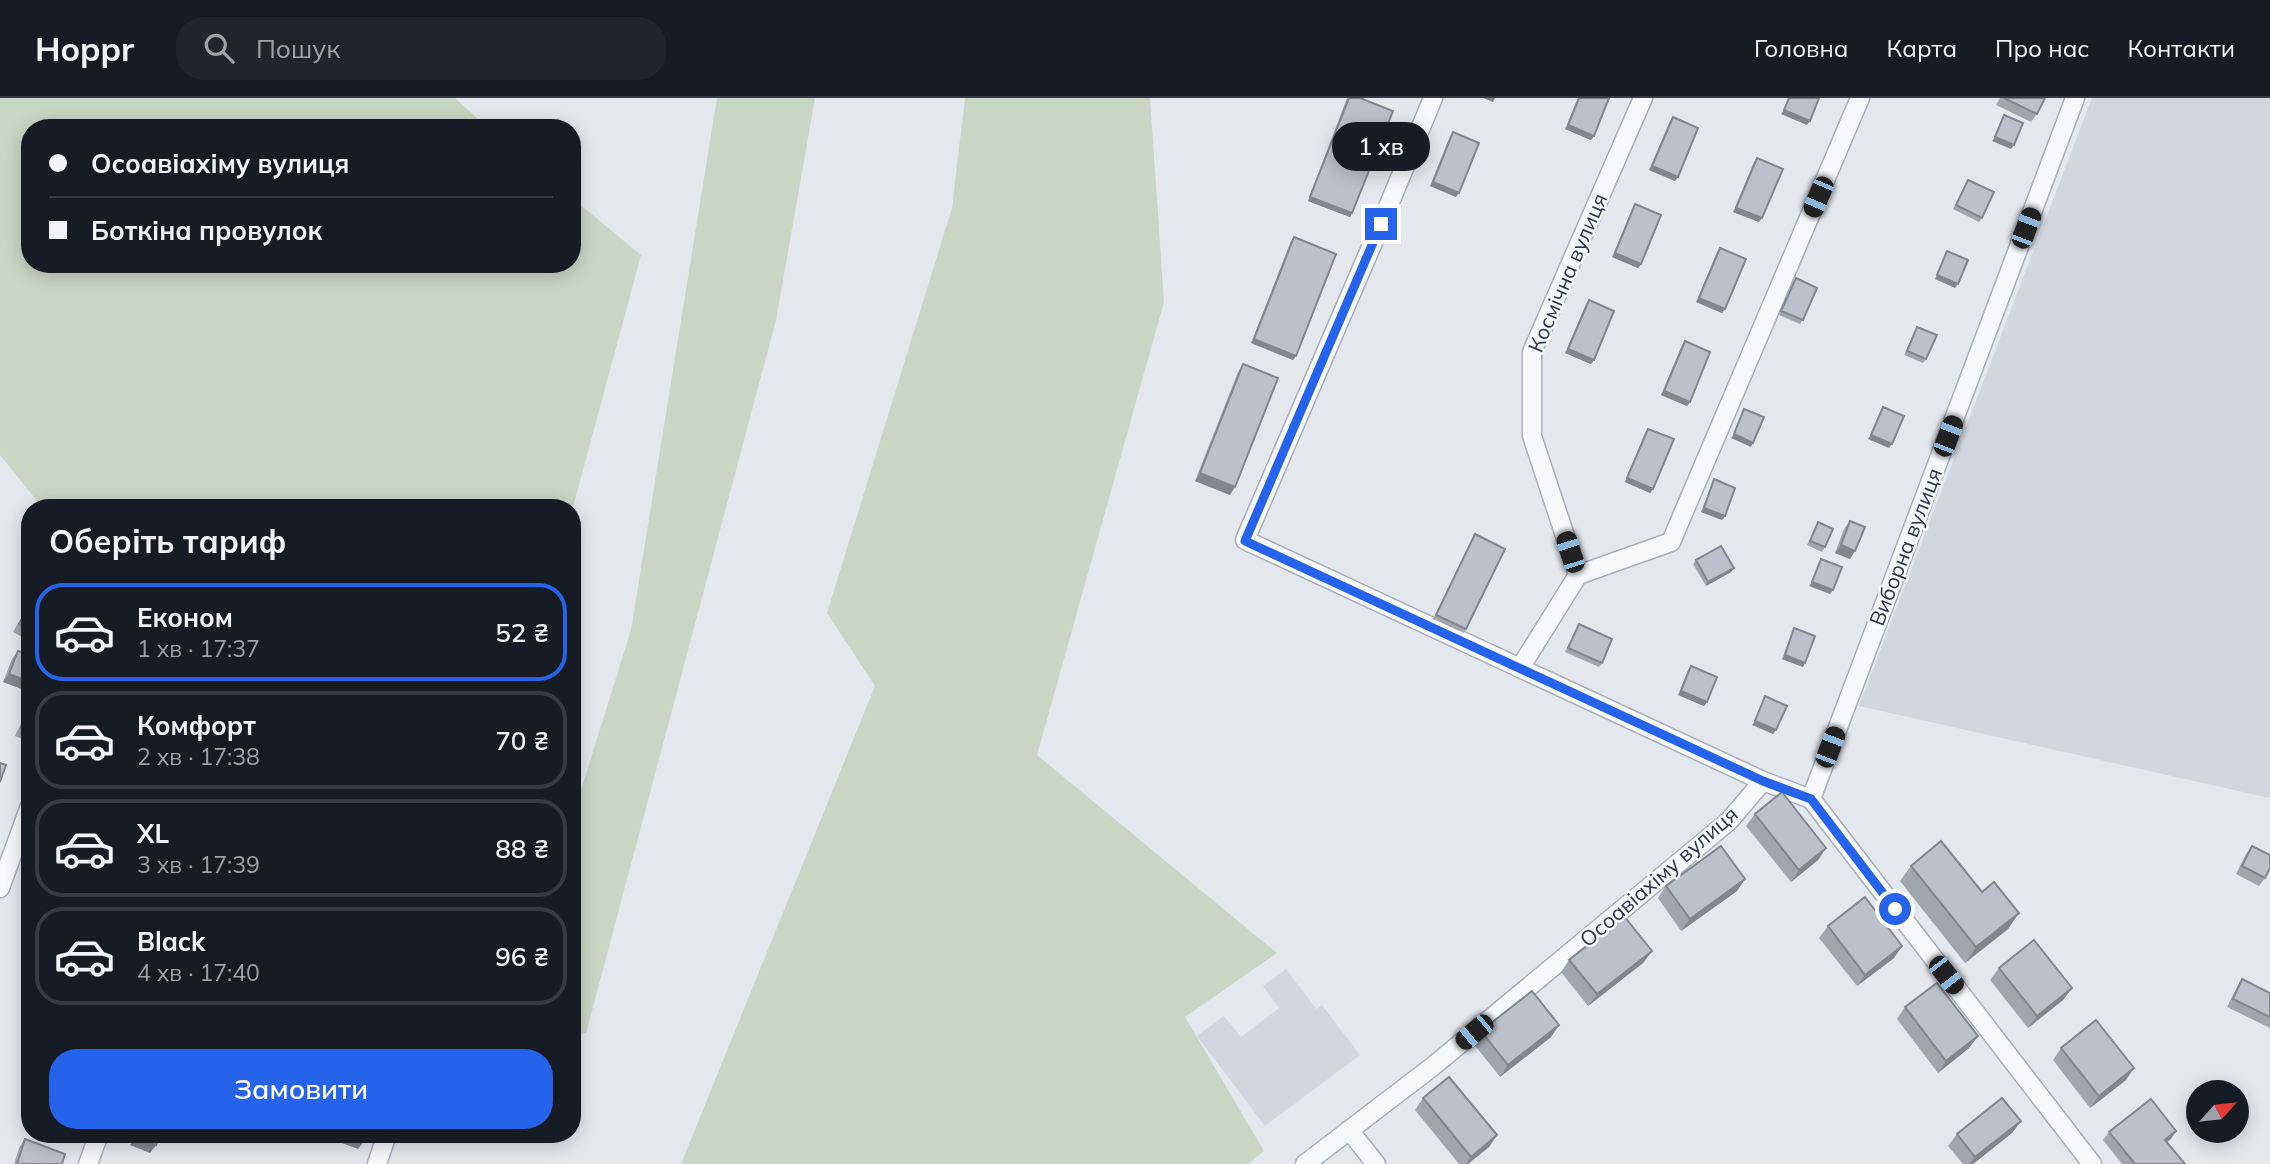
<!DOCTYPE html>
<html lang="uk">
<meta charset="utf-8">
<style>
:root{--surface:#171b24;--page:#20242c;--text:#f1f3f6;--muted:#9ea1a6;--line:#363941;--accent:#2563eb}
body{margin:0;font-family:Mulish,sans-serif;background:var(--page);color:var(--text);height:100vh;display:flex;flex-direction:column;font-size:26px;white-space:nowrap}
*{box-sizing:border-box;margin:0}
p{font-size:23px;color:var(--muted)}
.icon{flex:none;width:38px;height:38px;fill:none;stroke:currentColor;stroke-width:2;stroke-linecap:round;stroke-linejoin:round}
.map{position:relative;flex:1;overflow:hidden}
.panel{position:absolute;left:21px;top:401px;width:560px;height:644px;display:flex;flex-direction:column;background:var(--surface);border-radius:28px;box-shadow:0 4px 18px #0003}
.panel>*{flex:none}
.top-card{position:absolute;left:21px;top:21px;width:560px;height:154px;border-radius:28px;box-shadow:0 4px 18px #0003;display:grid;align-content:center;height:154px;padding:0 28px;background:var(--surface)}
.needle{width:46px;rotate:63deg}
.tools{position:absolute;left:2186px;top:982px;display:grid;gap:14px}
.tools a{display:grid;place-items:center;width:63px;height:63px;border-radius:50%;background:var(--surface);box-shadow:0 4px 18px #0003;font-size:35px}
.end{position:absolute;width:32px;height:32px;margin:-16px;border:9px solid #2563eb;background:#fff;box-shadow:0 0 0 4px #fff}
.from{border-radius:50%}
.bubble{position:absolute;height:49px;border-radius:24px;background:var(--surface);box-shadow:0 4px 18px #0003;font-size:23px;font-weight:600;line-height:49px;text-align:center}
.car{position:absolute;width:21px;height:42px;margin:-21px -10px;border-radius:9px;box-shadow:0 0 5px 2px #0007;background:linear-gradient(#222 24%,#8ab4d8 0 40%,#222 0 76%,#8ab4d8 0 86%,#222 0)}
.top-card b{display:flex;align-items:center;gap:24px;height:66px;font-size:26px}
.top-card b+b{border-top:2px solid var(--line)}
.top-card i{width:18px;height:18px;background:var(--text)}
ul{padding:0;list-style:none}
li{display:flex;align-items:center;gap:21px;height:98px;margin:0 14px 10px;padding:0 14px;border:4px solid var(--line);border-radius:28px}
li div{flex:1}
li b{display:block;font-size:26px}
li em{font-style:normal;font-weight:600}
li.selected{border-color:var(--accent)}
li>.icon{width:63px;height:63px;stroke-width:1.5}
h2{padding:0 28px;font-size:32px;line-height:84px}
.cta{display:flex;gap:14px;margin-top:auto;padding:14px 28px}
.cta a{flex:1;height:80px;border-radius:28px;background:var(--accent);color:#fff;font-size:28px;font-weight:600;line-height:80px;text-align:center}
header{display:flex;align-items:center;gap:42px;box-sizing:border-box;height:98px;padding:0 35px;background:var(--surface);border-bottom:2px solid var(--line)}
header strong{font-size:33px}
nav{display:flex;gap:38px;margin-inline-start:auto;font-size:24px}
.search{width:490px;height:63px;background:var(--page);display:flex;align-items:center;gap:18px;box-sizing:border-box;padding:0 24px;border-radius:28px;color:var(--muted);font-size:26px}
.map>svg:first-child{display:block}
.built{fill:#d2d6de}
.green{fill:#c9d6c5}
.lines{fill:none;stroke-linecap:round;stroke-linejoin:round}
.street-casing{stroke:#a9aeb7;stroke-width:21}
.street{stroke:#f7f8fa;stroke-width:18}
.wall{fill:#a1a5ae}
.shaded-wall{fill:#83868d}
.building{fill:#bbc0ca;stroke:#83868d;stroke-width:2}
.route{stroke:#2563eb;stroke-width:9}
.labels{text-anchor:middle;stroke-width:5;stroke-linejoin:round;paint-order:stroke}
.street-label{font-size:21px;fill:#2b3445;stroke:#f4f6f9}
</style>
<header>
<strong>Hoppr</strong>
<div class="search"><svg class="icon" aria-label="search" viewBox="0 0 24 24"><circle cx="10" cy="10" r="6"/><path d="M15 15l6 6"/></svg>Пошук</div>
<nav><a>Головна</a><a>Карта</a><a>Про нас</a><a>Контакти</a></nav>
</header>
<div class="map">
<svg width="2270" height="1066" viewBox="0 0 2270 1066">
<rect width="100%" height="100%" fill="#e4e7ec"/>
<g class="built">
<path d="M 2092,0 L 2270,0 L 2270,700 L 1859,608 Z"/>
<path d="M 1286,871 L 1316,911 L 1322,907 L 1360,957 L 1265,1028 L 1197,938 L 1224,918 L 1241,939 L 1279,910 L 1263,888 Z"/>
</g>
<g class="green">
<path d="M 0,0 L 455,0 L 488,30 L 30,30 L 30,166 L 572,166 L 572,100 L 641,157 L 572,413 L 572,410 L 42,409 L 0,357 Z"/>
<path d="M 717,0 L 815,0 L 776,222 L 586,935 L 572,938 L 572,721 L 631,532 Z"/>
<path d="M 965,0 L 1150,0 L 1164,204 L 1037,657 L 1277,855 L 1185,919 L 1264,1053 L 1248,1066 L 681,1066 L 875,588 L 827,515 L 952,110 Z"/>
</g>
<g class="lines">
<defs>
<g id="street">
<path d="M 1433,0 L 1381,126 L 1245,442 L 1763,683 L 1811,701 L 2092,1066"/>
<path d="M 1578,477 L 1532,338 L 1532,254 L 1643,0"/>
<path d="M 1520,570 L 1578,477 L 1671,444 L 1860,0"/>
<path d="M 1811,701 L 2075,0"/>
<path d="M 0,790 L 30,708"/>
<path d="M 1349,1032 L 1376,1066"/>
<path d="M 88,1066 L 99,1036"/>
<path d="M 377,1066 L 387,1036"/>
<path d="M 1305,1066 L 1432,969 L 1729,723 L 1763,683"/>
</g>
</defs>
<use href="#street" class="street-casing"/>
<use href="#street" class="street"/>
</g>
<g class="wall">
<path d="M 1347,0 L 1360,0 L 1352,115 L 1350,119 L 1308,103 Z"/>
<path d="M 1578,0 L 1609,0 L 1594,38 L 1591,42 L 1565,31 Z"/>
<path d="M 2000,0 L 2045,0 L 2037,16 L 2031,24 L 1996,7 Z"/>
<path d="M 1673,19 L 1678,79 L 1675,83 L 1649,72 L 1670,23 Z"/>
<path d="M 1453,34 L 1456,99 L 1430,88 L 1450,38 Z"/>
<path d="M 1757,60 L 1759,124 L 1733,114 L 1754,64 Z"/>
<path d="M 1968,82 L 1982,120 L 1979,124 L 1953,111 Z"/>
<path d="M 1635,106 L 1641,166 L 1638,170 L 1612,159 L 1633,110 Z"/>
<path d="M 1294,139 L 1296,258 L 1293,262 L 1251,245 L 1291,143 Z"/>
<path d="M 1720,150 L 1725,211 L 1722,215 L 1696,204 L 1717,154 Z"/>
<path d="M 1796,180 L 1803,222 L 1800,226 L 1779,217 Z"/>
<path d="M 1589,202 L 1594,262 L 1591,266 L 1565,255 L 1586,206 Z"/>
<path d="M 1917,229 L 1926,261 L 1923,265 L 1904,257 Z"/>
<path d="M 1685,243 L 1690,304 L 1687,308 L 1661,297 L 1682,247 Z"/>
<path d="M 1243,266 L 1230,397 L 1195,383 L 1238,274 Z"/>
<path d="M 1648,331 L 1653,391 L 1650,395 L 1625,384 L 1645,335 Z"/>
<path d="M 1714,381 L 1725,418 L 1722,422 L 1701,414 L 1712,385 Z"/>
<path d="M 1850,423 L 1850,461 L 1835,455 L 1844,431 Z"/>
<path d="M 1818,424 L 1825,449 L 1822,454 L 1807,447 Z"/>
<path d="M 1475,436 L 1466,531 L 1464,535 L 1433,521 Z"/>
<path d="M 1696,462 L 1731,474 L 1706,488 L 1693,466 Z"/>
<path d="M 30,505 L 30,543 L 13,534 Z"/>
<path d="M 1579,526 L 1602,565 L 1599,569 L 1565,554 Z"/>
<path d="M 1794,530 L 1803,569 L 1782,561 L 1792,534 Z"/>
<path d="M 18,553 L 30,557 L 30,594 L 3,584 L 12,561 Z"/>
<path d="M 1691,568 L 1707,604 L 1704,608 L 1678,597 L 1688,572 Z"/>
<path d="M 30,606 L 30,644 L 15,638 Z"/>
<path d="M 1755,716 L 1826,750 L 1818,762 L 1791,784 L 1746,728 Z"/>
<path d="M 2252,748 L 2265,780 L 2259,788 L 2236,776 L 2246,756 Z"/>
<path d="M 1911,768 L 1982,794 L 2019,815 L 2008,831 L 1965,865 L 1900,783 Z"/>
<path d="M 1745,781 L 1737,793 L 1681,833 L 1658,800 L 1666,788 Z"/>
<path d="M 1828,828 L 1902,848 L 1894,860 L 1857,888 L 1819,840 Z"/>
<path d="M 1652,853 L 1643,865 L 1588,908 L 1561,874 L 1569,862 Z"/>
<path d="M 1999,870 L 2072,890 L 2063,902 L 2028,930 L 1990,882 Z"/>
<path d="M 2242,881 L 2270,895 L 2270,930 L 2227,909 L 2237,889 Z"/>
<path d="M 1905,909 L 1978,938 L 1969,950 L 1938,975 L 1897,921 Z"/>
<path d="M 1559,927 L 1551,939 L 1500,979 L 1473,945 L 1481,933 Z"/>
<path d="M 2061,950 L 2126,982 L 2090,1010 L 2053,962 Z"/>
<path d="M 1423,1000 L 1497,1037 L 1489,1049 L 1468,1066 L 1459,1066 L 1415,1012 Z"/>
<path d="M 2021,1023 L 2012,1035 L 1973,1066 L 1963,1066 L 1948,1048 L 1957,1036 Z"/>
<path d="M 2109,1034 L 2171,1041 L 2167,1044 L 2185,1066 L 2122,1066 L 2103,1042 Z"/>
<path d="M 25,1041 L 62,1066 L 14,1066 L 19,1050 Z"/>
</g>
<g class="shaded-wall">
<path d="M 1483,0 L 1495,0 L 1493,4 Z"/>
<path d="M 1784,12 L 1810,23 L 1807,27 L 1781,16 Z"/>
<path d="M 1568,27 L 1594,38 L 1591,42 L 1565,31 Z"/>
<path d="M 1995,39 L 2014,47 L 2011,51 L 1992,43 Z"/>
<path d="M 1652,68 L 1678,79 L 1675,83 L 1649,72 Z"/>
<path d="M 1433,84 L 1459,95 L 1456,99 L 1430,88 Z"/>
<path d="M 1310,99 L 1352,115 L 1350,119 L 1308,103 Z"/>
<path d="M 1736,110 L 1762,120 L 1759,124 L 1733,114 Z"/>
<path d="M 1615,155 L 1641,166 L 1638,170 L 1612,159 Z"/>
<path d="M 1937,177 L 1958,186 L 1955,190 L 1935,181 Z"/>
<path d="M 1699,200 L 1725,211 L 1722,215 L 1696,204 Z"/>
<path d="M 1254,241 L 1296,258 L 1293,262 L 1251,245 Z"/>
<path d="M 1568,251 L 1594,262 L 1591,266 L 1565,255 Z"/>
<path d="M 1664,293 L 1690,304 L 1687,308 L 1661,297 Z"/>
<path d="M 1734,336 L 1753,345 L 1751,349 L 1731,340 Z"/>
<path d="M 1871,337 L 1892,346 L 1889,350 L 1868,341 Z"/>
<path d="M 1200,375 L 1235,389 L 1230,397 L 1195,383 Z"/>
<path d="M 1627,380 L 1653,391 L 1650,395 L 1625,384 Z"/>
<path d="M 1704,410 L 1725,418 L 1722,422 L 1701,414 Z"/>
<path d="M 1841,447 L 1855,453 L 1850,461 L 1835,455 Z"/>
<path d="M 1734,470 L 1731,474 L 1706,488 L 1708,484 Z"/>
<path d="M 1812,484 L 1833,492 L 1830,496 L 1809,488 Z"/>
<path d="M 1785,557 L 1805,565 L 1803,569 L 1782,561 Z"/>
<path d="M 9,576 L 30,584 L 30,594 L 3,584 Z"/>
<path d="M 1681,593 L 1707,604 L 1704,608 L 1678,597 Z"/>
<path d="M 1755,623 L 1776,632 L 1773,636 L 1752,627 Z"/>
<path d="M 1826,750 L 1818,762 L 1791,784 L 1799,772 Z"/>
<path d="M 1745,781 L 1737,793 L 1681,833 L 1690,821 Z"/>
<path d="M 2019,815 L 2008,831 L 1965,865 L 1976,849 Z"/>
<path d="M 1902,848 L 1894,860 L 1857,888 L 1865,877 Z"/>
<path d="M 1652,853 L 1643,865 L 1588,908 L 1597,896 Z"/>
<path d="M 2072,890 L 2063,902 L 2028,930 L 2037,918 Z"/>
<path d="M 1559,927 L 1551,939 L 1500,979 L 1508,967 Z"/>
<path d="M 1978,938 L 1969,950 L 1938,975 L 1946,963 Z"/>
<path d="M 2134,970 L 2126,982 L 2090,1010 L 2099,998 Z"/>
<path d="M 2021,1023 L 2012,1035 L 1973,1066 L 1970,1066 L 1975,1059 Z"/>
<path d="M 2176,1033 L 2171,1041 L 2159,1050 L 2165,1042 Z"/>
<path d="M 338,1036 L 345,1036 L 364,1043 L 358,1051 L 334,1042 Z"/>
<path d="M 1497,1037 L 1489,1049 L 1468,1066 L 1466,1066 L 1471,1059 Z"/>
<path d="M 135,1039 L 156,1047 L 150,1055 L 130,1047 Z"/>
</g>
<g class="building">
<path d="M 1349,0 L 1360,0 L 1393,13 L 1352,115 L 1310,99 Z"/>
<path d="M 1579,0 L 1609,0 L 1594,38 L 1568,27 Z"/>
<path d="M 1789,0 L 1819,0 L 1810,23 L 1784,12 Z"/>
<path d="M 2004,0 L 2045,0 L 2037,16 Z"/>
<path d="M 2004,17 L 2023,25 L 2014,47 L 1995,39 Z"/>
<path d="M 1673,19 L 1698,30 L 1678,79 L 1652,68 Z"/>
<path d="M 1453,34 L 1479,45 L 1459,95 L 1433,84 Z"/>
<path d="M 1757,60 L 1783,71 L 1762,120 L 1736,110 Z"/>
<path d="M 1968,82 L 1994,94 L 1982,120 L 1956,107 Z"/>
<path d="M 1635,106 L 1661,117 L 1641,166 L 1615,155 Z"/>
<path d="M 1294,139 L 1336,156 L 1296,258 L 1254,241 Z"/>
<path d="M 1720,150 L 1746,161 L 1725,211 L 1699,200 Z"/>
<path d="M 1947,153 L 1968,162 L 1958,186 L 1937,177 Z"/>
<path d="M 1796,180 L 1817,190 L 1803,222 L 1781,213 Z"/>
<path d="M 1589,202 L 1614,213 L 1594,262 L 1568,251 Z"/>
<path d="M 1917,229 L 1937,237 L 1926,261 L 1907,253 Z"/>
<path d="M 1685,243 L 1710,254 L 1690,304 L 1664,293 Z"/>
<path d="M 1243,266 L 1278,280 L 1235,389 L 1200,375 Z"/>
<path d="M 1883,309 L 1904,318 L 1892,346 L 1871,337 Z"/>
<path d="M 1744,311 L 1764,319 L 1753,345 L 1734,336 Z"/>
<path d="M 1648,331 L 1674,341 L 1653,391 L 1627,380 Z"/>
<path d="M 1714,381 L 1735,390 L 1725,418 L 1704,410 Z"/>
<path d="M 1850,423 L 1865,429 L 1855,453 L 1841,447 Z"/>
<path d="M 1818,424 L 1833,431 L 1825,449 L 1810,443 Z"/>
<path d="M 1475,436 L 1505,451 L 1466,531 L 1436,517 Z"/>
<path d="M 1721,448 L 1734,470 L 1708,484 L 1696,462 Z"/>
<path d="M 1821,461 L 1842,469 L 1833,492 L 1812,484 Z"/>
<path d="M 30,506 L 30,532 L 19,526 Z"/>
<path d="M 1579,526 L 1612,541 L 1602,565 L 1568,550 Z"/>
<path d="M 1794,530 L 1815,538 L 1805,565 L 1785,557 Z"/>
<path d="M 18,553 L 30,557 L 30,584 L 9,576 Z"/>
<path d="M 1691,568 L 1717,579 L 1707,604 L 1681,593 Z"/>
<path d="M 1765,598 L 1787,608 L 1776,632 L 1755,623 Z"/>
<path d="M 30,610 L 30,634 L 21,630 Z"/>
<path d="M 0,665 L 6,667 L 0,684 Z"/>
<path d="M 1782,694 L 1826,750 L 1799,772 L 1755,716 Z"/>
<path d="M 1941,743 L 1982,794 L 1994,784 L 2019,815 L 1976,849 L 1911,768 Z"/>
<path d="M 1721,748 L 1745,781 L 1690,821 L 1666,788 Z"/>
<path d="M 2252,748 L 2270,757 L 2270,770 L 2265,780 L 2242,768 Z"/>
<path d="M 1865,799 L 1902,848 L 1865,877 L 1828,828 Z"/>
<path d="M 1624,818 L 1652,853 L 1597,896 L 1569,862 Z"/>
<path d="M 2034,842 L 2072,890 L 2037,918 L 1999,870 Z"/>
<path d="M 2242,881 L 2270,895 L 2270,919 L 2233,901 Z"/>
<path d="M 1937,885 L 1978,938 L 1946,963 L 1905,909 Z"/>
<path d="M 1532,893 L 1559,927 L 1508,967 L 1481,933 Z"/>
<path d="M 2096,922 L 2134,970 L 2099,998 L 2061,950 Z"/>
<path d="M 1449,979 L 1497,1037 L 1471,1059 L 1423,1000 Z"/>
<path d="M 2002,1000 L 2021,1023 L 1975,1059 L 1957,1036 Z"/>
<path d="M 2151,1001 L 2176,1033 L 2165,1042 L 2185,1066 L 2135,1066 L 2109,1034 Z"/>
<path d="M 137,1036 L 160,1036 L 156,1047 L 135,1039 Z"/>
<path d="M 345,1036 L 366,1036 L 364,1043 Z"/>
<path d="M 25,1041 L 65,1056 L 62,1066 L 17,1066 Z"/>
</g>
<g class="lines">
<path class="route" d="M 1381,126 L 1245,443 L 1763,683 L 1811,701 L 1895,811"/>
</g>
<g class="labels">
<g class="street-label">
<text transform="translate(1568 175) rotate(-67)" y="7">Космічна вулиця</text>
<text transform="translate(1906 449) rotate(-69)" y="7">Виборна вулиця</text>
<text transform="translate(1659 779) rotate(-41)" y="7">Осоавіахіму вулиця</text>
</g>
</g>
</svg>
<div class="tools">
<a><svg class="needle" viewBox="-14 -14 28 28"><path d="M0-13l5 13h-10z" fill="#e53935"/><path d="M0 13l5-13h-10z" fill="#9ea1a6"/></svg></a>
</div>
<i class="end from" style="left:1895px;top:811px"></i>
<i class="end" style="left:1381px;top:126px"></i>
<div class="bubble" style="left:1332px;top:24px;width:98px">1 хв</div>
<i class="car" style="left:1818px;top:99px;rotate:203deg"></i>
<i class="car" style="left:2026px;top:130px;rotate:21deg"></i>
<i class="car" style="left:1948px;top:338px;rotate:21deg"></i>
<i class="car" style="left:1570px;top:454px;rotate:342deg"></i>
<i class="car" style="left:1830px;top:649px;rotate:21deg"></i>
<i class="car" style="left:1946px;top:877px;rotate:142deg"></i>
<i class="car" style="left:1474px;top:934px;rotate:230deg"></i>
<div class="top-card">
<b><i class="from"></i>Осоавіахіму вулиця</b>
<b><i></i>Боткіна провулок</b>
</div>
<section class="panel">
<h2>Оберіть тариф</h2>
<ul>
<li class="selected"><svg class="icon" aria-label="car" viewBox="0 0 24 24"><path d="M5 17H2v-5l4-1 3-4h7l3 4 3 1v5h-3M9 17h6M6 11h13"/><circle cx="7" cy="17" r="2"/><circle cx="17" cy="17" r="2"/></svg><div><b>Економ</b><p>1 хв · 17:37</p></div><em>52 ₴</em></li>
<li><svg class="icon" aria-label="car" viewBox="0 0 24 24"><path d="M5 17H2v-5l4-1 3-4h7l3 4 3 1v5h-3M9 17h6M6 11h13"/><circle cx="7" cy="17" r="2"/><circle cx="17" cy="17" r="2"/></svg><div><b>Комфорт</b><p>2 хв · 17:38</p></div><em>70 ₴</em></li>
<li><svg class="icon" aria-label="car" viewBox="0 0 24 24"><path d="M5 17H2v-5l4-1 3-4h7l3 4 3 1v5h-3M9 17h6M6 11h13"/><circle cx="7" cy="17" r="2"/><circle cx="17" cy="17" r="2"/></svg><div><b>XL</b><p>3 хв · 17:39</p></div><em>88 ₴</em></li>
<li><svg class="icon" aria-label="car" viewBox="0 0 24 24"><path d="M5 17H2v-5l4-1 3-4h7l3 4 3 1v5h-3M9 17h6M6 11h13"/><circle cx="7" cy="17" r="2"/><circle cx="17" cy="17" r="2"/></svg><div><b>Black</b><p>4 хв · 17:40</p></div><em>96 ₴</em></li>
</ul>
<div class="cta"><a>Замовити</a></div>
</section>
</div>
